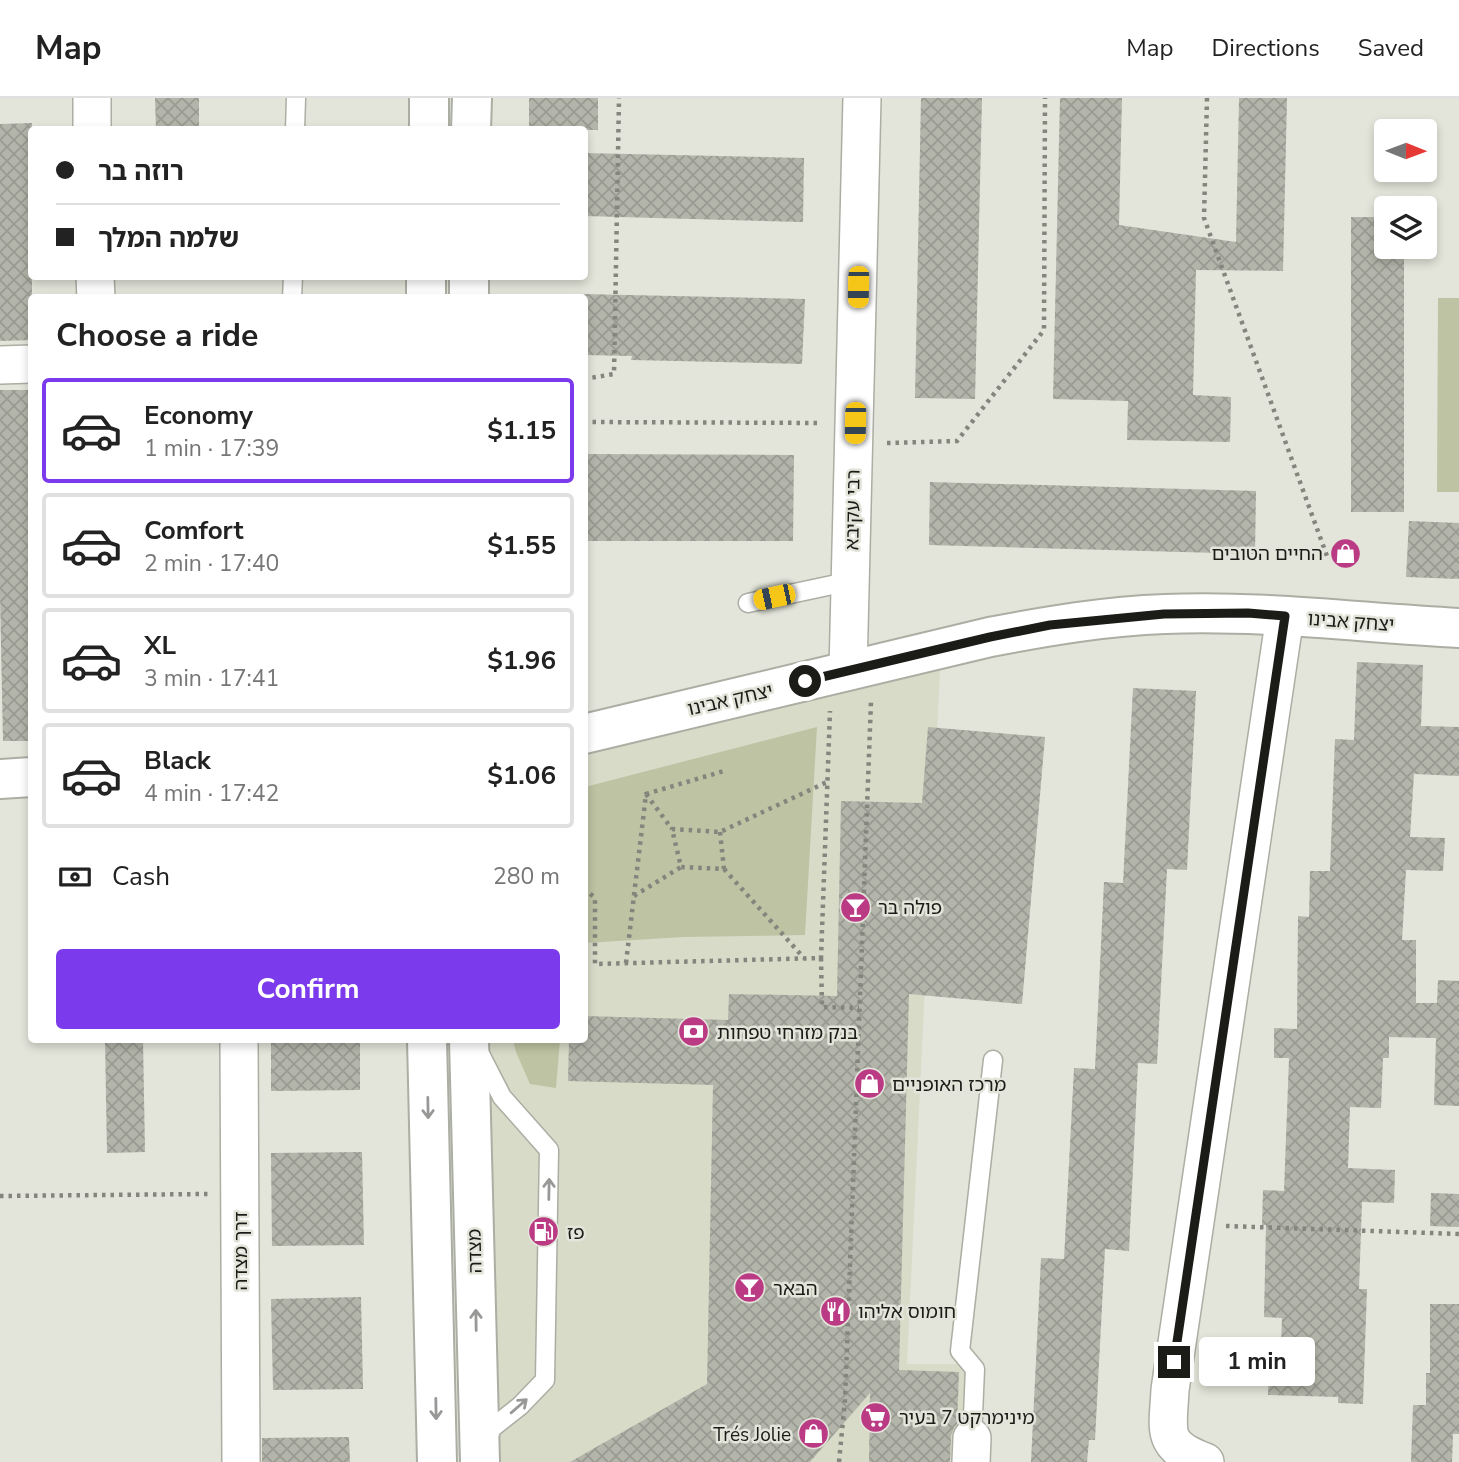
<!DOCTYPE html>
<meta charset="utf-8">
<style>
:root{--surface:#fff;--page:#f6f6f6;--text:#222;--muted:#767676;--line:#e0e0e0;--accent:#7c3aed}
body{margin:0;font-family:"Nunito Sans","Noto Sans Hebrew",sans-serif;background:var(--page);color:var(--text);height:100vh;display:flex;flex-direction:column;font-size:26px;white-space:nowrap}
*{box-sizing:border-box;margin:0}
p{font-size:23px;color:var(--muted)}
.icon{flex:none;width:38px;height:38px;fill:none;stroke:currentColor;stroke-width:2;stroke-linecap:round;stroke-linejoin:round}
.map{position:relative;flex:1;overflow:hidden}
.details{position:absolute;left:28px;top:196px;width:560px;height:749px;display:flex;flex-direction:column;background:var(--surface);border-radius:7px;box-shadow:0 4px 10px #0003}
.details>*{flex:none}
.banner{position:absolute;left:28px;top:28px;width:560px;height:154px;border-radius:7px;box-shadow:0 4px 10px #0003;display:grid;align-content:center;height:154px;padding:0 28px;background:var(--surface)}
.needle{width:46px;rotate:91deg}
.tools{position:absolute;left:1374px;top:21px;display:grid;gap:14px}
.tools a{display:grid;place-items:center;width:63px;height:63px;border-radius:7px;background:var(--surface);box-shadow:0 4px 10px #0003;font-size:35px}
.end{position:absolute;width:32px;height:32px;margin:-16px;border:9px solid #1b1c18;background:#fff;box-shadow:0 0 0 4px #fff}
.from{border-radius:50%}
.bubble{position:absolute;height:49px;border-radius:7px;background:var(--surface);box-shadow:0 4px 10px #0003;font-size:23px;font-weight:700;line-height:49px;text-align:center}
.car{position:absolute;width:21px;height:42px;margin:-21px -10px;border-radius:9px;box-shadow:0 0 5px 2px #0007;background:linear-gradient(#f5c518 24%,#345 0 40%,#f5c518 0 76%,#345 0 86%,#f5c518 0)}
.banner b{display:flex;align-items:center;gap:24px;height:66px;font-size:26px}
.banner b+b{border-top:2px solid var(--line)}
.banner i{width:18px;height:18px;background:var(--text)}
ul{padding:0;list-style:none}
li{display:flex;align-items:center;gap:21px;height:105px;margin:0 14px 10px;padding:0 14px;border:4px solid var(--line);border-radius:7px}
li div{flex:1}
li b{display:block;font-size:26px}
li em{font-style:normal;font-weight:700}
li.on{border-color:var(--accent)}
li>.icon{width:63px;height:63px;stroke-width:1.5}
h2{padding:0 28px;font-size:32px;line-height:84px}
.pay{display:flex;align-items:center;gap:18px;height:77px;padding:0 28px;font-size:26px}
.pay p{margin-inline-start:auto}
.button{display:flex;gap:14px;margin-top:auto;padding:14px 28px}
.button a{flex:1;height:80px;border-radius:7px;background:var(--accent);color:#fff;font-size:28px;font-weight:700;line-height:80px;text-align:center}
header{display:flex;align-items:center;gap:42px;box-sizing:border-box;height:98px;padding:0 35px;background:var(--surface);border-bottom:2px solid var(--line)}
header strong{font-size:33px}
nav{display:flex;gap:38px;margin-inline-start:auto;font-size:24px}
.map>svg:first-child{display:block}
.built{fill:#d7dbc8}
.park{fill:#bdc3a3}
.building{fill:url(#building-cross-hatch)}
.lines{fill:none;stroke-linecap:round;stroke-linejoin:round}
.service-casing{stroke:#abaea3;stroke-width:21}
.minor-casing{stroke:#abaea3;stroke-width:40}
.tertiary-casing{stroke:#abaea3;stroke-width:42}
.secondary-casing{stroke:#abaea3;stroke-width:42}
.path{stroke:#84857d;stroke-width:4.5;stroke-dasharray:3.5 5;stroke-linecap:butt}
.service{stroke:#fff;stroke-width:18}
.minor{stroke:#fff;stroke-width:37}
.tertiary{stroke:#fff;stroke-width:38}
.secondary{stroke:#fff;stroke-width:38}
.oneway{stroke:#989997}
.route{stroke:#1b1c18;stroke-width:9}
.labels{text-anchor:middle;stroke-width:5;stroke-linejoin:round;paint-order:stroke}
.street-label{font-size:19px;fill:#1b1c18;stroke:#e3e5da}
.poi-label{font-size:19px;fill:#1b1c18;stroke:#e3e5da;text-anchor:start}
</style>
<header>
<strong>Map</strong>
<nav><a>Map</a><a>Directions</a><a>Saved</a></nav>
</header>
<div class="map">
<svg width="1459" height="1364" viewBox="0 0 1459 1364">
<defs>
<pattern id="building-cross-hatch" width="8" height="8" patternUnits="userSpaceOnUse" patternTransform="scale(1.75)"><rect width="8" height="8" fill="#b3b5aa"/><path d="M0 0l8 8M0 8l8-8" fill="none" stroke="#999b92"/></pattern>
</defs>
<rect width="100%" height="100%" fill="#e3e5da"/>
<path class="built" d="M 940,572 L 907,1266 L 968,1266 L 965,1364 L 495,1364 L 482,942 L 584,942 L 585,657 Z"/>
<g class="park">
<path d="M 1438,200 L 1459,200 L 1459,394 L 1437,394 Z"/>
<path d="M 817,629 L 805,837 L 683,839 L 585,845 L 585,689 Z"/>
<path d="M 513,942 L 560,942 L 556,990 L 530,986 L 516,954 Z"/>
</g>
<g class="building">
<path d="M 155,0 L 199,0 L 199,32 L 156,32 Z"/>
<rect x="529" y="0" width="69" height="32"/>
<path d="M 921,0 L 982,0 L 975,301 L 915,300 Z"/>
<path d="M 1060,0 L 1122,0 L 1119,127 L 1236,144 L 1239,0 L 1287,0 L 1283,173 L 1196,172 L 1193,297 L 1231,299 L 1230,344 L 1127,342 L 1128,303 L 1053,301 Z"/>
<path d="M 32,25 L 32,242 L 0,243 L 0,26 Z"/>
<path d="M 584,55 L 804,60 L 803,124 L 584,118 Z"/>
<path d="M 1351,119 L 1386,119 L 1386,149 L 1404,149 L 1404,414 L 1351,414 Z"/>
<path d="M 584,196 L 805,201 L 802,266 L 631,262 L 632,258 L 584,257 Z"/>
<path d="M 0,292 L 32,292 L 32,425 L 29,425 L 32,643 L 3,643 L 0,497 Z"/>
<path d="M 584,356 L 794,357 L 793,443 L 584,443 Z"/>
<path d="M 930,384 L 1256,393 L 1255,456 L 929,447 Z"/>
<path d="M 1409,423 L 1459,425 L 1459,481 L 1406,479 Z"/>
<path d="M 1357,564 L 1423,567 L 1421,628 L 1459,629 L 1459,678 L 1414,676 L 1410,739 L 1445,740 L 1443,773 L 1406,772 L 1402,842 L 1416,842 L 1416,905 L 1437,905 L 1438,882 L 1459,883 L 1459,1008 L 1434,1007 L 1436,940 L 1389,939 L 1389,960 L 1383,960 L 1381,1010 L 1350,1009 L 1348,1070 L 1395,1072 L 1394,1105 L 1362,1104 L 1359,1191 L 1367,1191 L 1363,1306 L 1338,1305 L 1338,1299 L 1268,1297 L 1269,1269 L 1280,1270 L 1282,1220 L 1264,1219 L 1266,1127 L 1262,1127 L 1263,1092 L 1284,1093 L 1289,960 L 1274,960 L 1274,930 L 1297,931 L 1298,818 L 1309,819 L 1310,773 L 1330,773 L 1335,641 L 1354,642 Z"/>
<path d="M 1133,590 L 1196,593 L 1187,772 L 1167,771 L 1157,966 L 1138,965 L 1129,1153 L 1105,1151 L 1095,1342 L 1089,1342 L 1087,1364 L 1031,1364 L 1041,1160 L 1064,1161 L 1074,970 L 1095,971 L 1104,784 L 1123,785 Z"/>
<path d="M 928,629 L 1045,639 L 1022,906 L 909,896 L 899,1272 L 959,1274 L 957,1326 L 954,1329 L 951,1338 L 950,1364 L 869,1364 L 870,1295 L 810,1364 L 570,1364 L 707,1286 L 713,987 L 568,983 L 569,942 L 584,942 L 584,918 L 728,922 L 729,896 L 837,898 L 841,703 L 922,705 Z"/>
<path d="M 105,942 L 143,942 L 145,1054 L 107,1055 Z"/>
<path d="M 271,942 L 360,942 L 360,992 L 271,993 Z"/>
<path d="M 362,1054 L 364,1147 L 272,1148 L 271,1055 Z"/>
<path d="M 1431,1095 L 1459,1096 L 1459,1129 L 1430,1128 Z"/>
<path d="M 361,1199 L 363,1291 L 273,1292 L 271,1201 Z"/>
<path d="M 1430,1206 L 1459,1206 L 1459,1336 L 1453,1336 L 1452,1364 L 1411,1364 L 1413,1307 L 1426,1307 L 1426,1275 L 1430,1275 Z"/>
<path d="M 349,1339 L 350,1364 L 262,1364 L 262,1340 Z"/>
</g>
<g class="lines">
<defs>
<g id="service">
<path d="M 295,32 L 296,0"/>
<path d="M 292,200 L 293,178"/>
<path d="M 748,505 L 851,483"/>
<path d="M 480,956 L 502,999 L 549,1052 L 545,1282 L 520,1308 L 492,1330 L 486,1345"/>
<path d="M 972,1340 L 975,1271 L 960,1253 L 993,962"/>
</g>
<g id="minor">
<path d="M 92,0 L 92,32"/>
<path d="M 95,178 L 96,200"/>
<path d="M 0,267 L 32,266"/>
<path d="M 848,573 L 862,0"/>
<path d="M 239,942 L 241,1364"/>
<path d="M 971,1364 L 972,1340"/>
<path d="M 1205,1364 C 1160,1347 1168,1334 1170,1292 L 1285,518"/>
</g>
<g id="tertiary">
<path d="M 584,636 L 990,539 C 1048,528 1106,518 1165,516 C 1263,512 1361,525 1459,530"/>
<path d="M 0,681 L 32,679"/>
</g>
<g id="secondary">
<path d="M 429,32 L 429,0"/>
<path d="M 471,32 L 472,0"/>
<path d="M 426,200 L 426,178"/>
<path d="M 469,200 L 469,178"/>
<path d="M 427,942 L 437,1364"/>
<path d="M 469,942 L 480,1364"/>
</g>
</defs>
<use href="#service" class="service-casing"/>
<use href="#minor" class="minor-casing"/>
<use href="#tertiary" class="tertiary-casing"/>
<use href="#secondary" class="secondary-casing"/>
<g class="path">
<path d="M 1207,0 L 1204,120 L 1328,461"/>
<path d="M 584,281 L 614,276 L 619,0"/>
<path d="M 584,324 L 822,325"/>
<path d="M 887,345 L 957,343 L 1044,232 L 1045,0"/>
<path d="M 646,696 L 672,731"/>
<path d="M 720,734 L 724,771 L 681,769 L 672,731 L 720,734 L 827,684"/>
<path d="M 724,771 L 804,860"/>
<path d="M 584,790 L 595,800 L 595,866 L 821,860 L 830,613"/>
<path d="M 634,798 L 681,769"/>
<path d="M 821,860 L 822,909 L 859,910"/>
<path d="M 626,865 L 646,696 L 724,673"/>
<path d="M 0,1098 L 208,1096"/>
<path d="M 1226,1128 L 1459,1136"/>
<path d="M 839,1364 L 845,1302 L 871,603"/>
</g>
<use href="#service" class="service"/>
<use href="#minor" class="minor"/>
<use href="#tertiary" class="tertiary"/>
<use href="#secondary" class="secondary"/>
</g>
<defs><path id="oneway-shaft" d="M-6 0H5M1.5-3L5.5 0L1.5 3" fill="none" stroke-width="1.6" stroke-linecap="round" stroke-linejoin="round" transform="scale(1.75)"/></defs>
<g class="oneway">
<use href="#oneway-shaft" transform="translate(428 1010) rotate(89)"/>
<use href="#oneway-shaft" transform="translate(549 1091) rotate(-89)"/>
<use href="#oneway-shaft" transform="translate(476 1222) rotate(-91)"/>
<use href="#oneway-shaft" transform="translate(519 1308) rotate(-41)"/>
<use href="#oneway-shaft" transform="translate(436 1311) rotate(89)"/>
</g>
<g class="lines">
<path class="route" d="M 805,583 L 990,539 L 1050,527 L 1164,516 L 1248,515 L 1285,518 L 1174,1264"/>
</g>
<defs>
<symbol id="shop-disc" viewBox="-11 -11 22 22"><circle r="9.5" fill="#bb3a84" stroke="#e3e5da"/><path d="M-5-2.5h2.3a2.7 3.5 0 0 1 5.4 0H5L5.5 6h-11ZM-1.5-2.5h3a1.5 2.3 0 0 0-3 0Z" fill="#fff"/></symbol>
<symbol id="bar-disc" viewBox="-11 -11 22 22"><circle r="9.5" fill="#bb3a84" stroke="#e3e5da"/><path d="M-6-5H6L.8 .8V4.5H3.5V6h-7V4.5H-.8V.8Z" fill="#fff"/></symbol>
<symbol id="bank-disc" viewBox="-11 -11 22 22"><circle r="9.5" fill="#bb3a84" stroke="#e3e5da"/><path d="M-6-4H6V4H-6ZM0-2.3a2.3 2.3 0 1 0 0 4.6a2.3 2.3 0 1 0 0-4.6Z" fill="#fff"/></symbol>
<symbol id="fuel-disc" viewBox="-11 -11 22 22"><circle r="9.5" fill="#bb3a84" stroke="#e3e5da"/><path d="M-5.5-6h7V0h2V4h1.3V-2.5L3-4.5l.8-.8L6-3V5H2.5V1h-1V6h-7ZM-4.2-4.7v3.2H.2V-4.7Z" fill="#fff"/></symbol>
<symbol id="restaurant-disc" viewBox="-11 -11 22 22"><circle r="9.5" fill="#bb3a84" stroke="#e3e5da"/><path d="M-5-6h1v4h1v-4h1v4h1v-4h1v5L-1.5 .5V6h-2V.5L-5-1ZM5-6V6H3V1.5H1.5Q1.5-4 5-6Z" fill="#fff"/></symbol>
<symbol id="supermarket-disc" viewBox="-11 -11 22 22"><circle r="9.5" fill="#bb3a84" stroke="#e3e5da"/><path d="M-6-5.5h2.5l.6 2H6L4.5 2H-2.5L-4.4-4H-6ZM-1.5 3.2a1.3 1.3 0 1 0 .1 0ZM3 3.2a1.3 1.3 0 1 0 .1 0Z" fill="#fff"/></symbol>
</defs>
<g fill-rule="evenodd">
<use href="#shop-disc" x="1328" y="438" width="35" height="35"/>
<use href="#bar-disc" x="838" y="792" width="35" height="35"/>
<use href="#bank-disc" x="676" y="916" width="35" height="35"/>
<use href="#shop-disc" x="852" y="968" width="35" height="35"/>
<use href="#fuel-disc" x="526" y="1116" width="35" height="35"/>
<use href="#bar-disc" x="732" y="1172" width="35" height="35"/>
<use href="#restaurant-disc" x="818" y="1196" width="35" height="35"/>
<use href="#supermarket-disc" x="858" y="1302" width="35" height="35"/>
<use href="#shop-disc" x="796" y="1318" width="35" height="35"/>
</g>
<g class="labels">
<g class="street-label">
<text transform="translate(852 412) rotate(-89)" y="7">רבי עקיבא</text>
<text transform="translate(1351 523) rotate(4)" y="7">יצחק אבינו</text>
<text transform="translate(730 601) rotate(-13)" y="7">יצחק אבינו</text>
<text transform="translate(240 1153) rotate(-90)" y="7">דרך מצדה</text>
<text transform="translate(474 1153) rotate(-91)" y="7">מצדה</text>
</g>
<g class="poi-label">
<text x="1323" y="462" text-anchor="end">החיים הטובים</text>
<text x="878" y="816">פולה בר</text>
<text x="717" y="941">בנק מזרחי טפחות</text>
<text x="892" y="993">מרכז האופניים</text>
<text x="567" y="1141">פז</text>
<text x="773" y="1197">הבאר</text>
<text x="858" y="1220">חומוס אליהו</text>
<text x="899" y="1326">מינימרקט 7 בעיר</text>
<text x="791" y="1343" text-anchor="end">Trés Jolie</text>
</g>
</g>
</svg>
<div class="tools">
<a><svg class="needle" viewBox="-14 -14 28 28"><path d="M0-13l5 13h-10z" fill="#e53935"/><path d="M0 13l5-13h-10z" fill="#767676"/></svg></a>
<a><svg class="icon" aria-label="layers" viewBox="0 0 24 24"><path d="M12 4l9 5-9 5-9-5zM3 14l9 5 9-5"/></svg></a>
</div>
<i class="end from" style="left:805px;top:583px"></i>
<i class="end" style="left:1174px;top:1264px"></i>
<div class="bubble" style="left:1199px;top:1239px;width:116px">1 min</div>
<i class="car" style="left:858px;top:189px;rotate:181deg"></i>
<i class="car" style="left:855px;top:325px;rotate:181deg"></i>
<i class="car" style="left:774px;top:499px;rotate:258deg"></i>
<div class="banner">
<b><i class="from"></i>רוזה בר</b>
<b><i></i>שלמה המלך</b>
</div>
<section class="details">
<h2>Choose a ride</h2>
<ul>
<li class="on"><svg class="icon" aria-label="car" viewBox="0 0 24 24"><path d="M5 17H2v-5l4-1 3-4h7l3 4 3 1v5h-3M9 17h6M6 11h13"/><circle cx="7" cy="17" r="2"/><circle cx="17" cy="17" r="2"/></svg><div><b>Economy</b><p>1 min · 17:39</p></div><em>$1.15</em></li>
<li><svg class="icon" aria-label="car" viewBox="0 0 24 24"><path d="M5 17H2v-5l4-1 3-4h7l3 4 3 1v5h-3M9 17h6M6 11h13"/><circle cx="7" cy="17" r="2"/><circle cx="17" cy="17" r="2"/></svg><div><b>Comfort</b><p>2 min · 17:40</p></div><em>$1.55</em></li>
<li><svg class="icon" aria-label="car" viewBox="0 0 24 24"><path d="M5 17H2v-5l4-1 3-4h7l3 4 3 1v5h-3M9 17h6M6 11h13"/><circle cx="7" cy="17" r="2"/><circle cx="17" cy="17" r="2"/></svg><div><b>XL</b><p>3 min · 17:41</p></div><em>$1.96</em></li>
<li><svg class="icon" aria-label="car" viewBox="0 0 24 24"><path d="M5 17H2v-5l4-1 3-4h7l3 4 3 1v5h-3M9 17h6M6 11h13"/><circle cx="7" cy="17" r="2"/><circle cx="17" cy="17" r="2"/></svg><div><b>Black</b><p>4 min · 17:42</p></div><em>$1.06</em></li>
</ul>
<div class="pay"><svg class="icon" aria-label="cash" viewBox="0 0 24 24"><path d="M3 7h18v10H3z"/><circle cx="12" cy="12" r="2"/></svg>Cash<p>280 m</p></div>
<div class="button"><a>Confirm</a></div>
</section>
</div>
